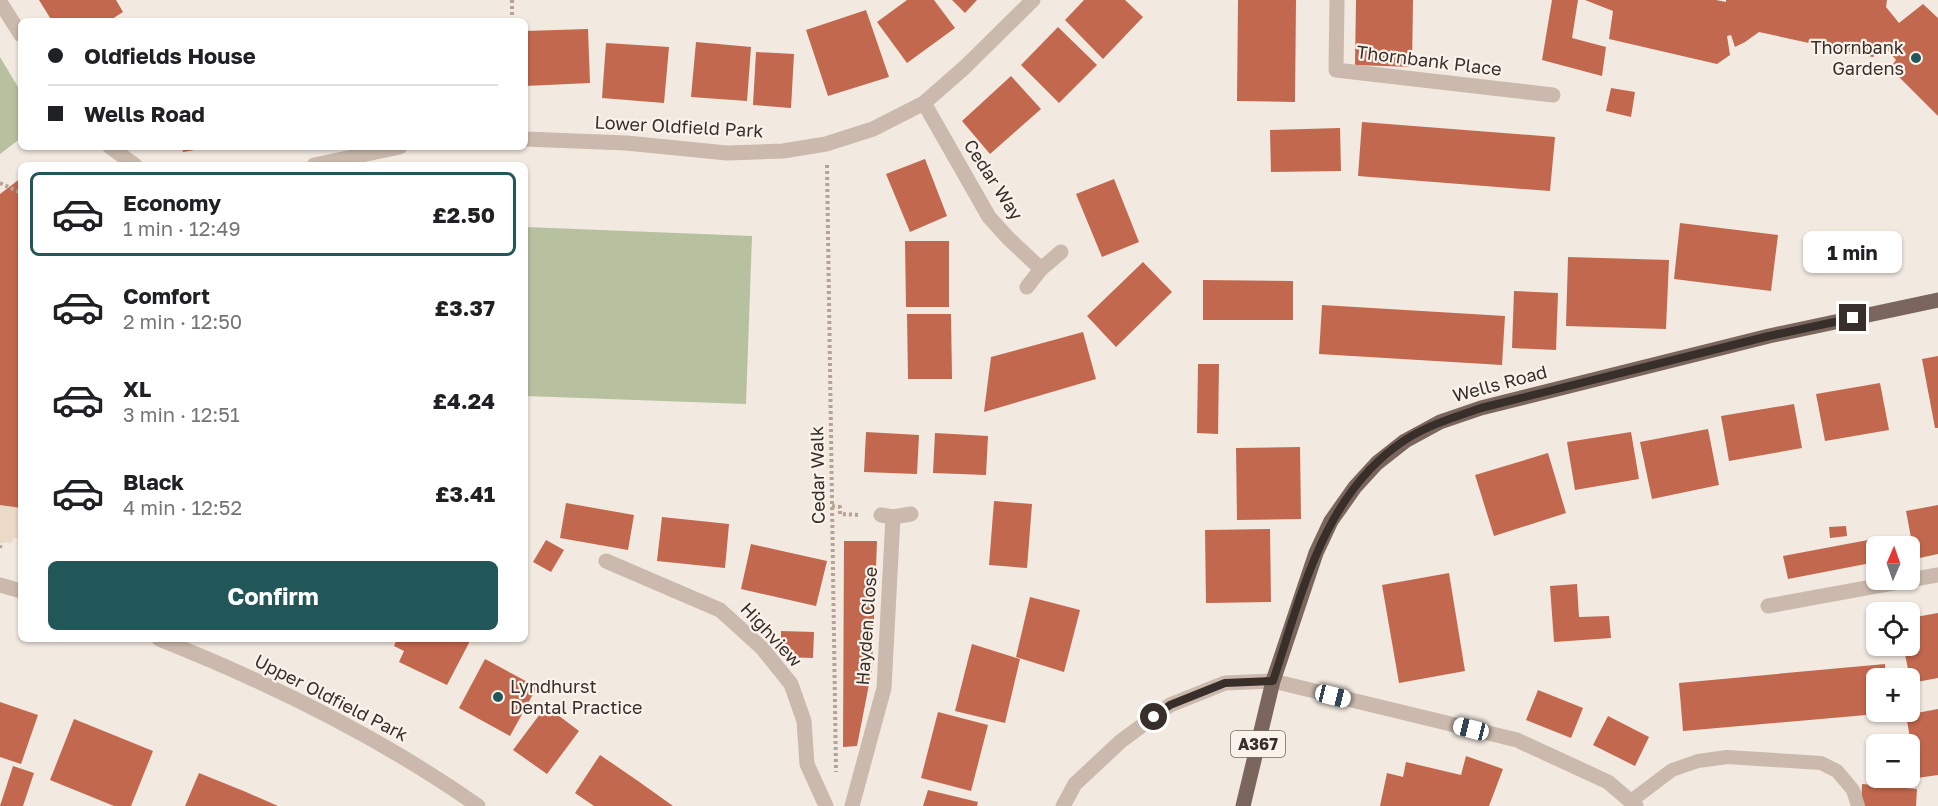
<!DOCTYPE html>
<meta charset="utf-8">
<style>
:root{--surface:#fff;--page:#f2f2f2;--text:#202124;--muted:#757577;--line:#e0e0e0;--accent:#215759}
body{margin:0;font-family:"Golos Text",sans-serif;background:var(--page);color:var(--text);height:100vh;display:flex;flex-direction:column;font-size:22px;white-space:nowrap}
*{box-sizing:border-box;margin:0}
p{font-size:20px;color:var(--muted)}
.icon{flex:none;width:33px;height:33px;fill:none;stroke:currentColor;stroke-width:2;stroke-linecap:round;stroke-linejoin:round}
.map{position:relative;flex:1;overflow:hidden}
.drawer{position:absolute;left:18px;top:162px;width:510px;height:480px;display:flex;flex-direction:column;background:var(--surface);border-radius:9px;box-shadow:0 2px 4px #0004}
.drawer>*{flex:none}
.banner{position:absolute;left:18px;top:18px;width:510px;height:132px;border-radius:9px;box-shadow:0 2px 4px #0004;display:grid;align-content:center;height:132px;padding:0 30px;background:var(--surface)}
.needle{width:39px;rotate:2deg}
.tools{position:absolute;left:1866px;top:536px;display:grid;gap:12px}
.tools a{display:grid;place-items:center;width:54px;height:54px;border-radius:9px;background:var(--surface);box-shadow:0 2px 4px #0004;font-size:30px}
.end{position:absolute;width:27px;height:27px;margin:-14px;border:8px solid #392f2a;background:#fff;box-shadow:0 0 0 3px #fff}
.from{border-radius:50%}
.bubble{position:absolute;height:42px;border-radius:9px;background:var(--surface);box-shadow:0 2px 4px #0004;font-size:20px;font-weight:700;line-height:42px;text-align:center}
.car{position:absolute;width:18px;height:36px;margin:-18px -9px;border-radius:8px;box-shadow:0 0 4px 2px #0007;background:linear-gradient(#fff 24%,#345 0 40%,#fff 0 76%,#345 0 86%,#fff 0)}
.banner b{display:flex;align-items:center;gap:21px;height:57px;font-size:22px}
.banner b+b{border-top:2px solid var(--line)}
.banner i{width:15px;height:15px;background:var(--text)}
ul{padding:10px 0 0;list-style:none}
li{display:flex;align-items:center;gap:18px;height:84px;margin:0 12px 9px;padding:0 18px;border:3px solid transparent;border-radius:9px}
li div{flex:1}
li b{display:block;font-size:22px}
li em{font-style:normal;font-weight:700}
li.current{border-color:var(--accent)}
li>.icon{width:54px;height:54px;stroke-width:1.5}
.primary-button{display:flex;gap:12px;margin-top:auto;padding:12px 30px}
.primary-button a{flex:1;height:69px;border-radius:9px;background:var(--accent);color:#fff;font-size:24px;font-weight:700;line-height:69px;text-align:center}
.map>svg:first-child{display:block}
.green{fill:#b7c1a0}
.plaza{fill:#eadac7}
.building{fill:#c2684e}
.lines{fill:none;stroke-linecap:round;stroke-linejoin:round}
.path{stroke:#b6a396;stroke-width:4;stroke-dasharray:3 3;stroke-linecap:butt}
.service{stroke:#cab9ac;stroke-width:14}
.minor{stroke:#cab9ac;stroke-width:15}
.tertiary{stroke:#cab9ac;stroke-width:15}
.primary{stroke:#7a665c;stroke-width:15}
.route{stroke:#392f2a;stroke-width:8}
.poi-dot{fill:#215759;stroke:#faf3ec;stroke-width:2}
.labels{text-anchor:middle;stroke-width:4.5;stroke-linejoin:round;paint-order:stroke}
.shield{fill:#faf3ec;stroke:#736a64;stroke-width:1.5}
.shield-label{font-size:16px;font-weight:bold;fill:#392f2a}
.poi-label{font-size:18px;fill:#392f2a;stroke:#faf3ec;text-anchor:end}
.street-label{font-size:18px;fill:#392f2a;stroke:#faf3ec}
</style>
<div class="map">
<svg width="1938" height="806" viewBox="0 0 1938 806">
<rect width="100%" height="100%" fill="#f2e9e0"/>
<g class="green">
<path d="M 0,57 L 21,92 L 21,138 L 0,154 Z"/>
<path d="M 525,227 L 752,236 L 746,404 L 525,396 Z"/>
</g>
<path class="plaza" d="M 0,505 L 21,508 L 21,538 L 14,538 L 11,543 L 0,542 Z"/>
<g class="building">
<path d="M 39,0 L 116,0 L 123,12 L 109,21 L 52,21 Z"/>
<path d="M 907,0 L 934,0 L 955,28 L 907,63 L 877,22 Z"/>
<path d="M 952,0 L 977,0 L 965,13 Z"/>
<path d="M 1084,0 L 1125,0 L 1143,17 L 1103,59 L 1065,20 Z"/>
<path d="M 1238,0 L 1296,0 L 1295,102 L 1237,101 Z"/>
<path d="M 1356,0 L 1413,0 L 1412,67 L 1355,65 Z"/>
<path d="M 1552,0 L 1578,0 L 1572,38 L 1606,47 L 1602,76 L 1542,60 Z"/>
<path d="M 1585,0 L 1716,0 L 1726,2 L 1726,0 L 1887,0 L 1886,7 L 1899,23 L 1923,4 L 1938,18 L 1938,116 L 1890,68 L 1896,60 L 1885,47 L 1873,57 L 1759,32 L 1745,42 L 1735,47 L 1731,35 L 1727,36 L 1730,55 L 1717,64 L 1609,39 L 1613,11 Z"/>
<path d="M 866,10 L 889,77 L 828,96 L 806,30 Z"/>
<path d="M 1058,27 L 1097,65 L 1059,103 L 1021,65 Z"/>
<path d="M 588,29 L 590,83 L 525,86 L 525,31 Z"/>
<path d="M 696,42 L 751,47 L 747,101 L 691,97 Z"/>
<path d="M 606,43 L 669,47 L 664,103 L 602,98 Z"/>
<path d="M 756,52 L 794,54 L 791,108 L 753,105 Z"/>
<path d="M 1011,76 L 1041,109 L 990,154 L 962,121 Z"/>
<path d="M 1611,88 L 1635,92 L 1631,117 L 1606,111 Z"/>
<path d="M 1362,122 L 1555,137 L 1550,191 L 1358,176 Z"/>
<path d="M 1340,128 L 1341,171 L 1271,172 L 1270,130 Z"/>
<path d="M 182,147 L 205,147 L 206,148 L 183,152 Z"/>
<path d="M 925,159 L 947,216 L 910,232 L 886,174 Z"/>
<path d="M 21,178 L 21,508 L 0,505 L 0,194 Z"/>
<path d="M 1114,179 L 1139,242 L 1102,257 L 1076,194 Z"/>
<path d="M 1680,223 L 1778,235 L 1771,291 L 1674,279 Z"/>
<path d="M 905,241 L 949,241 L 949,307 L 906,307 Z"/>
<path d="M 1568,257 L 1669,260 L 1666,329 L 1566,326 Z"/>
<path d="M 1143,262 L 1172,292 L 1116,347 L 1087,316 Z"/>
<path d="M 1203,280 L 1293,281 L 1293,320 L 1203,320 Z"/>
<path d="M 1514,291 L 1558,293 L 1556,350 L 1512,348 Z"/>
<path d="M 1322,305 L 1505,316 L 1502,365 L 1319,354 Z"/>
<path d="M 907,314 L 951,314 L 952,379 L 908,379 Z"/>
<path d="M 1083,332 L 1096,379 L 984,412 L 991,357 Z"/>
<path d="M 1938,356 L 1938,428 L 1935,428 L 1922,359 Z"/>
<path d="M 1198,364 L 1219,364 L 1218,434 L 1197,433 Z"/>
<path d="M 1880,383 L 1889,430 L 1825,441 L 1816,394 Z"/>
<path d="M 1794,404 L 1802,448 L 1729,461 L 1721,416 Z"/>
<path d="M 1708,429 L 1719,485 L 1652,499 L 1640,442 Z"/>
<path d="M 866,432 L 919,435 L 917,474 L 864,472 Z"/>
<path d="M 1631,432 L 1639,479 L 1575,490 L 1567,442 Z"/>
<path d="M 935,433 L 988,436 L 986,475 L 933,473 Z"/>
<path d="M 1300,447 L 1301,519 L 1237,520 L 1236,448 Z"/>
<path d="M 1548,453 L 1566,513 L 1494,536 L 1475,475 Z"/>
<path d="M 994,501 L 1032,504 L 1027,568 L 989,565 Z"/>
<path d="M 566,503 L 634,515 L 628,550 L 560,538 Z"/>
<path d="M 1938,505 L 1938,554 L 1915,559 L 1906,511 Z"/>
<path d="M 662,517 L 729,524 L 725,568 L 657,561 Z"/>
<path d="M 1846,526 L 1847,536 L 1830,538 L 1829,527 Z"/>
<path d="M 1270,529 L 1271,602 L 1206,603 L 1205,530 Z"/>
<path d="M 1884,537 L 1885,546 L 1876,546 L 1876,562 L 1788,579 L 1783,556 Z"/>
<path d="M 546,540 L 564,550 L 551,572 L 533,562 Z"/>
<path d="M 844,541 L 877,541 L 872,669 L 857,746 L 843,747 Z"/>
<path d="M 751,544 L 827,561 L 816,606 L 741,589 Z"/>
<path d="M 1449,573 L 1465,671 L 1399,683 L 1382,585 Z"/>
<path d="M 1577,584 L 1579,617 L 1609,616 L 1611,638 L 1554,642 L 1550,586 Z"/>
<path d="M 1030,597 L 1080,610 L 1064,672 L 1016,657 Z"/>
<path d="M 1938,613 L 1938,678 L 1911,683 L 1903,645 L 1910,645 L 1910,618 Z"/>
<path d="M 781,631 L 814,632 L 813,658 L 781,657 Z"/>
<path d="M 397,639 L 471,639 L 447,685 L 399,662 L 404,651 L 394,646 Z"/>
<path d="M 972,644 L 1020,659 L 1005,723 L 955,711 Z"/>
<path d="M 485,659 L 537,687 L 510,736 L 459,708 Z"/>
<path d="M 1885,664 L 1886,678 L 1876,678 L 1876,711 L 1889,711 L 1889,713 L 1683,731 L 1679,683 Z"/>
<path d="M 1538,690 L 1583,708 L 1571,738 L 1526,720 Z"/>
<path d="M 0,702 L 38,715 L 21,764 L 0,757 Z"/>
<path d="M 546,706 L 579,731 L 547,774 L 513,750 Z"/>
<path d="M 1938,709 L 1938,775 L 1917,778 L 1906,715 Z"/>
<path d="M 938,712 L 988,725 L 971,791 L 921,778 Z"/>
<path d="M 1608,716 L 1649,737 L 1635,766 L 1593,745 Z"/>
<path d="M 74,719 L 153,751 L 131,806 L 114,806 L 50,780 Z"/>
<path d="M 600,755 L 638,781 L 673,806 L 594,806 L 575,793 Z"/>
<path d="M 1466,756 L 1503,769 L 1489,806 L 1380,806 L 1387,773 L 1403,777 L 1406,762 L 1461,775 Z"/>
<path d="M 13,766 L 34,773 L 23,806 L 0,806 Z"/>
<path d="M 199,773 L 246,792 L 278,806 L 185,806 Z"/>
<path d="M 1862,784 L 1917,789 L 1916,806 L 1861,806 Z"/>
<path d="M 928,790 L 978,802 L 977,806 L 923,806 Z"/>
</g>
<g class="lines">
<g class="path">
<path d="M 512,0 L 512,21"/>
<path d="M 827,165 L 836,772"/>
<path d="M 0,183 L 21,193"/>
<path d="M 832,506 L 840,507 L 840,514 L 860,515"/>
<path d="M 0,548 L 1,542"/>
</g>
<path class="service" d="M 1631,801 L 1672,770 L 1698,761 L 1727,757 L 1821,763 L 1837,771 L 1853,790 L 1858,806"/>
<g class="minor">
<path d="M 1337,0 L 1336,70 L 1553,95"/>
<path d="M 924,103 L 989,217 L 1008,238 L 1041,269"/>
<path d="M 1027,287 L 1041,269 L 1061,252"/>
<path d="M 881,515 L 893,517 L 911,514"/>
<path d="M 606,561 L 720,610 L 762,648 L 791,684 L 804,721 L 807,764 L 826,806"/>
<path d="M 1768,606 L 1938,575"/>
<path d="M 1273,681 L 1517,740 L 1608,782 L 1636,806"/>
<path d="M 852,806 L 884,688 L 893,517"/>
</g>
<g class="tertiary">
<path d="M 0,2 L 21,35"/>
<path d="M 525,139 L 626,143 L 727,153 L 783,151 L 826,144 L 873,129 L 924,103 L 965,67 L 1033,0"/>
<path d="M 110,147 L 135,165"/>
<path d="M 314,165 L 400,147"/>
<path d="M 0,585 L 21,591"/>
<path d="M 159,639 C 270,683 380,737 478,806"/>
<path d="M 1063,806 L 1075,784 L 1121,741 L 1170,705 L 1225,683 L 1273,681"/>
</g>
<path class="primary" d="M 1243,806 L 1273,681 L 1316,553 L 1331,521 L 1355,487 L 1377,463 L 1405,441 L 1440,422 L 1481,408 L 1769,336 L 1938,300"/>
</g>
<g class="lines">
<path class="route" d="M 1154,717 L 1170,705 L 1225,683 L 1273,681 C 1302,594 1323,494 1405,440 C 1428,425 1455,417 1481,408 L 1769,336 L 1853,318"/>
</g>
<g class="poi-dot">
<circle cx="1916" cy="58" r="6"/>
<circle cx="498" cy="697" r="6"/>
</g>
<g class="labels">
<rect class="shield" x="1231" y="731" width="54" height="26" rx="4.5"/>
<g class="shield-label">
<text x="1258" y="750">A367</text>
</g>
<g class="poi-label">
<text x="1904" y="54">Thornbank<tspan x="1904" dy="21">Gardens</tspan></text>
<text x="510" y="693" text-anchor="start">Lyndhurst<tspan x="510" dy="21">Dental Practice</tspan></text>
</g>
<g class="street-label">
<text transform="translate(1429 61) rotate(7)" y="6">Thornbank Place</text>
<text transform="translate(679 127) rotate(3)" y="6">Lower Oldfield Park</text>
<text transform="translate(993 180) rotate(57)" y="6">Cedar Way</text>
<text transform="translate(1500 384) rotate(-15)" y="6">Wells Road</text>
<text transform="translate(818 475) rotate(-91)" y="6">Cedar Walk</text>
<text transform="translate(867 626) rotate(-86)" y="6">Hayden Close</text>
<text transform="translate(771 635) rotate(47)" y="6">Highview</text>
<text transform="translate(331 698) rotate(27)" y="6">Upper Oldfield Park</text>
</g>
</g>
</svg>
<div class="tools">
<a><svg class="needle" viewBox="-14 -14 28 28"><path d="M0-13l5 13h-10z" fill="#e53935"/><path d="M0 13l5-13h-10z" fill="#757577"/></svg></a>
<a><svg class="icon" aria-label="locate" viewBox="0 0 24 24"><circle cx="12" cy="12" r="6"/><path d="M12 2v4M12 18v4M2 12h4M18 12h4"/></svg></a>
<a>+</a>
<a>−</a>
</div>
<i class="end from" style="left:1154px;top:717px"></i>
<i class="end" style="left:1853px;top:318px"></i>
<div class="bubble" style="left:1803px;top:231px;width:99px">1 min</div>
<i class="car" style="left:1333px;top:696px;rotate:104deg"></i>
<i class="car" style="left:1471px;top:729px;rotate:284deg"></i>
<div class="banner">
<b><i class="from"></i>Oldfields House</b>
<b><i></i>Wells Road</b>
</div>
<section class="drawer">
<ul>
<li class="current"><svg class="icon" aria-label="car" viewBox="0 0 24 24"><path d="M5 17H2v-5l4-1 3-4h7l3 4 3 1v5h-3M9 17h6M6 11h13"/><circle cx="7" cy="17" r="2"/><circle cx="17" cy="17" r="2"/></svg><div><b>Economy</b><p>1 min · 12:49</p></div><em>£2.50</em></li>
<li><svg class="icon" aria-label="car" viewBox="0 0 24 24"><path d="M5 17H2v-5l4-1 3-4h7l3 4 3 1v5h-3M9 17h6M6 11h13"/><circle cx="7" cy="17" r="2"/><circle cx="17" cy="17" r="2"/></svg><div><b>Comfort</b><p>2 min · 12:50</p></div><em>£3.37</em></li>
<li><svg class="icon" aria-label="car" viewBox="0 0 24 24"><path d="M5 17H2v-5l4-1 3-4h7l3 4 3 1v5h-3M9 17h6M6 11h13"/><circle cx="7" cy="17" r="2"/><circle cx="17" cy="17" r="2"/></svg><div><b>XL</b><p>3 min · 12:51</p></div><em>£4.24</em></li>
<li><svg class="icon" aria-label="car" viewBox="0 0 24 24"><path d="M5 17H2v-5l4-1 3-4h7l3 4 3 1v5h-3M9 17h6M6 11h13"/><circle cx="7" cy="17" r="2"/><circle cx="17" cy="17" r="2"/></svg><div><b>Black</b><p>4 min · 12:52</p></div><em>£3.41</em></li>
</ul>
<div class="primary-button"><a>Confirm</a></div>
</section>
</div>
